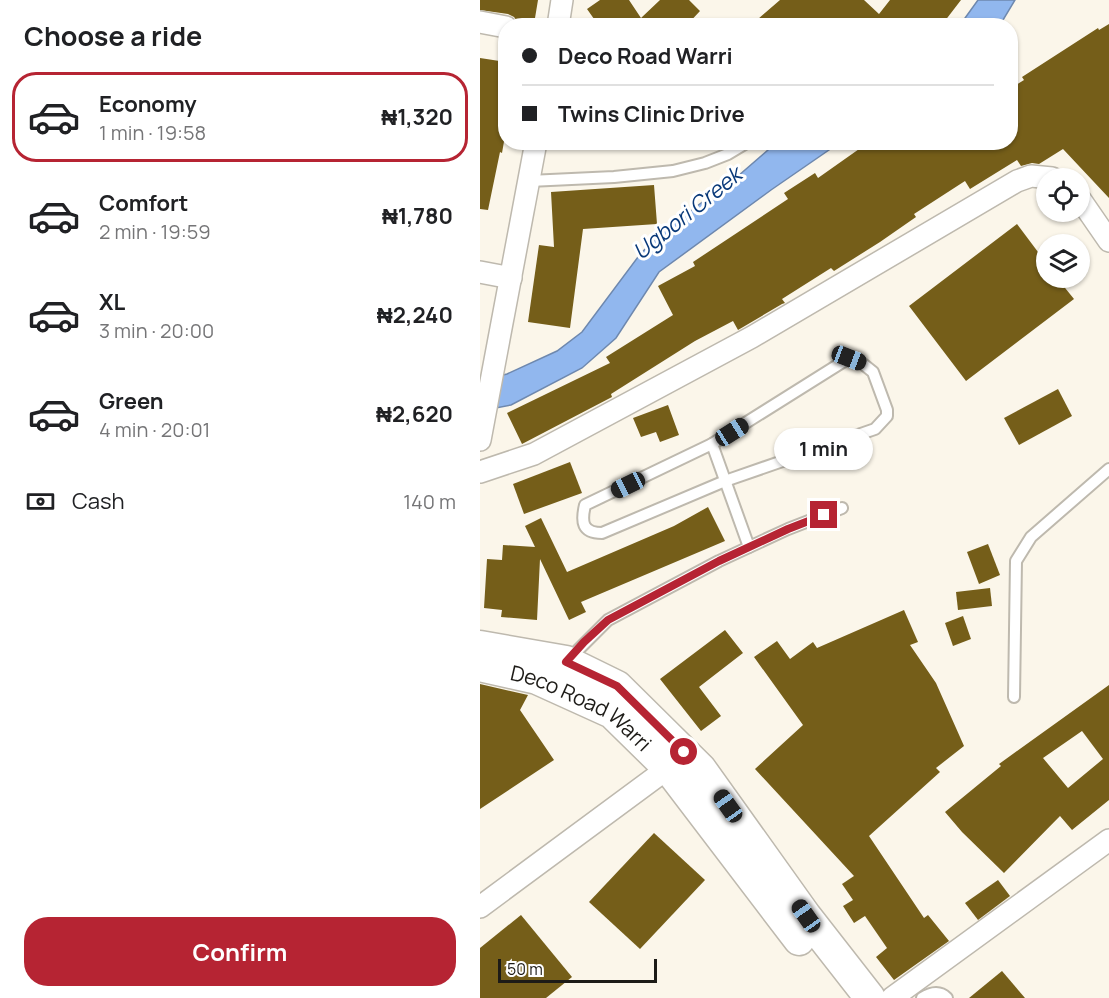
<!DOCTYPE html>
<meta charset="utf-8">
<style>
:root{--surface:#fff;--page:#f6f6f6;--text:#202124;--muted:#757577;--line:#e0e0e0;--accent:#b62433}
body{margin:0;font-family:Manrope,sans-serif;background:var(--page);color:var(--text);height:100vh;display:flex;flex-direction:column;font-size:22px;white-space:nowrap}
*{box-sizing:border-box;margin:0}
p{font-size:20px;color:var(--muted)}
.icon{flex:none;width:33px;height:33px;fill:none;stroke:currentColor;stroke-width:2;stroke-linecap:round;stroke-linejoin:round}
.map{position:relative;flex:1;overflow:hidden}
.side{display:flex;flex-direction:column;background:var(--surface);width:480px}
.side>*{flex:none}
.banner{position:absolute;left:18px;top:18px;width:520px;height:132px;border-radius:24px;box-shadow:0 2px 4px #0004;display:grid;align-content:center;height:132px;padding:0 24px;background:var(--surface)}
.controls{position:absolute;left:556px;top:168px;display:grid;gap:12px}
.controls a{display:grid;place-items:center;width:54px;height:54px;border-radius:50%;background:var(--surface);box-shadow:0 2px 4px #0004;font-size:30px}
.scale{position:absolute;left:18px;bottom:15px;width:159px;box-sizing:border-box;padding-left:6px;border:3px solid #1d1b17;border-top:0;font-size:16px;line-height:21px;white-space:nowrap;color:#1d1b17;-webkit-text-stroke:4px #fff;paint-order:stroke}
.end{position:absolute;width:27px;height:27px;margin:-14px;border:8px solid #b62433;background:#fff;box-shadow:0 0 0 3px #fff}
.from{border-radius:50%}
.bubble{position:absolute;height:42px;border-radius:21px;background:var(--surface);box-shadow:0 2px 4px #0004;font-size:20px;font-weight:700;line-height:42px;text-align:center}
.car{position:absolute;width:18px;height:36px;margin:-18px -9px;border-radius:8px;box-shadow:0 0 4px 2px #0007;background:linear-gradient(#222 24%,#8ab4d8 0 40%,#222 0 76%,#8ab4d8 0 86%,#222 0)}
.banner b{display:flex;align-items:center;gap:21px;height:57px;font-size:22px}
.banner b+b{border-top:2px solid var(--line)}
.banner i{width:15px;height:15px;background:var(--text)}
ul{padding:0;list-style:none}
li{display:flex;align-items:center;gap:18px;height:90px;margin:0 12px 9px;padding:0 12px;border:3px solid transparent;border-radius:24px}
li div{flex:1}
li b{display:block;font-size:22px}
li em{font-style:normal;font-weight:700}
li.active{border-color:var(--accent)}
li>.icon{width:54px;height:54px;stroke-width:1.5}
h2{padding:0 24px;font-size:27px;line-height:72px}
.pay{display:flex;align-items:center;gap:15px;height:66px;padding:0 24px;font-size:22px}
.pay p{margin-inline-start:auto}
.cta{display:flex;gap:12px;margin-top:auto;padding:12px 24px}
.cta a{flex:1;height:69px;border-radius:24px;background:var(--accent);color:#fff;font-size:24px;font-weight:700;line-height:69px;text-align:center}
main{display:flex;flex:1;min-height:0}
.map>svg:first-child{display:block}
.water{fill:#91b7ee;stroke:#6e88ae;stroke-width:1.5}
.building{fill:#755e19;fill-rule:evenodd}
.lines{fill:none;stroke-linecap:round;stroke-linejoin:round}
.lane-casing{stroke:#beb9ae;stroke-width:14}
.street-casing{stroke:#beb9ae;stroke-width:24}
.secondary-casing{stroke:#beb9ae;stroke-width:33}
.lane{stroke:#fff;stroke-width:10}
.street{stroke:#fff;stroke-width:21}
.secondary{stroke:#fff;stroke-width:30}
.route{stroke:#b62433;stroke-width:8}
.labels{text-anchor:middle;stroke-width:6;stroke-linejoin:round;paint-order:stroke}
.street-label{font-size:21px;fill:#1d1b17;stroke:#fff}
.water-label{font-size:22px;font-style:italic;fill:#093979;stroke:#fff}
</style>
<main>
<section class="side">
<h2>Choose a ride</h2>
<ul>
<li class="active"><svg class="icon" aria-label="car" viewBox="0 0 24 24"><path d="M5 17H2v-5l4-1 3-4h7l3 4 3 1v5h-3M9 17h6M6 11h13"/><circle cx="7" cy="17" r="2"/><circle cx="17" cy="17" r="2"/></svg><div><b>Economy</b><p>1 min · 19:58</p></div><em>₦1,320</em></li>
<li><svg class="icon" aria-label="car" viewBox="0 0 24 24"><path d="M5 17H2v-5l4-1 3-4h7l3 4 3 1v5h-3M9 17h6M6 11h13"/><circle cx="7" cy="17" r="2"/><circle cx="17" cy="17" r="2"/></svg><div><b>Comfort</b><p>2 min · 19:59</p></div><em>₦1,780</em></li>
<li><svg class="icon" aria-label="car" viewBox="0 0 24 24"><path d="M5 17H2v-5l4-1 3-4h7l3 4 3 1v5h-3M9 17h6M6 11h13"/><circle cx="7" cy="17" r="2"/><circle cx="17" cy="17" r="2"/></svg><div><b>XL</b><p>3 min · 20:00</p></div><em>₦2,240</em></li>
<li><svg class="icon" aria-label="car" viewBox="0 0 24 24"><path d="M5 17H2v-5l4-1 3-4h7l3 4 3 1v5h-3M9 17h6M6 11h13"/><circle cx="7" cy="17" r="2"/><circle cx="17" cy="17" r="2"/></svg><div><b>Green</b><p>4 min · 20:01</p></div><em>₦2,620</em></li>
</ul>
<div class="pay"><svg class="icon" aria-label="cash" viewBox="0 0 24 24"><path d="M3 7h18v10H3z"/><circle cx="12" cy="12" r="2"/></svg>Cash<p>140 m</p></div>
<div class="cta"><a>Confirm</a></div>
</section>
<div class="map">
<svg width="629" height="998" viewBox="0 0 629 998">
<rect width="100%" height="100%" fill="#fbf6ea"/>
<g class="water">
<path d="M 498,0 L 535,0 L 520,25 L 480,25 Z"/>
<path d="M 296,143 L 359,143 L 291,190 L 179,272 L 136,338 L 102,368 L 31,405 L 0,411 L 0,381 L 27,374 L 77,351 L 102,332 L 161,253 L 191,225 L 258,176 Z"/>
</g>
<g class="building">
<path d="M 0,0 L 58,0 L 54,24 L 37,21 L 34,17 L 28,14 L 0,10 Z"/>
<path d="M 120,0 L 149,0 L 161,18 L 180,0 L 209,0 L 220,11 L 206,26 L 119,26 L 107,9 Z"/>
<path d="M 300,0 L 384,0 L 399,14 L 410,0 L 481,0 L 461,26 L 270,26 Z"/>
<path d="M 629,24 L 629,198 L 583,149 L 559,164 L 552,163 L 541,166 L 537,160 L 490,189 L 485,181 L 434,214 L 436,217 L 400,242 L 354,271 L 351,268 L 302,299 L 305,303 L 302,304 L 258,330 L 253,321 L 215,341 L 131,394 L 132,397 L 42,444 L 27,413 L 130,363 L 126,357 L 193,315 L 178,286 L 215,266 L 213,262 L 308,199 L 304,193 L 335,173 L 338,178 L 389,142 L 531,142 L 531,88 L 544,80 L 542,77 L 618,28 L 619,30 Z"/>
<path d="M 0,58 L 26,62 L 26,130 L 22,153 L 20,152 L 8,210 L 0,209 Z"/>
<path d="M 174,185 L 177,224 L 103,229 L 90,328 L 48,322 L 59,245 L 74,247 L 71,192 Z"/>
<path d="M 537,224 L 567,264 L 567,278 L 577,278 L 594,299 L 486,381 L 429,306 Z"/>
<path d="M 578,389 L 592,416 L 539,445 L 524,418 Z"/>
<path d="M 188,405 L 199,435 L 180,442 L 176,432 L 161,437 L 153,418 Z"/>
<path d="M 90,462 L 102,493 L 44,514 L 33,484 Z"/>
<path d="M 228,507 L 245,541 L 101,602 L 106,612 L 89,620 L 60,559 L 57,620 L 21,617 L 22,610 L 4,608 L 7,559 L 22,560 L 23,545 L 55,547 L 45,526 L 61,518 L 87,572 L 194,526 Z"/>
<path d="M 508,544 L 520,575 L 499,584 L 487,552 Z"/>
<path d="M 510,588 L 512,606 L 478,610 L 476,592 Z"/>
<path d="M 424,610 L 438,642 L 430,645 L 456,683 L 484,746 L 456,768 L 460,772 L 389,836 L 444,918 L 448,915 L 469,941 L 414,980 L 396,957 L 407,948 L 385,916 L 374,923 L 363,906 L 373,900 L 362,884 L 374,876 L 275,769 L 323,725 L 274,657 L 297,641 L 310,659 L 333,642 L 337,648 Z"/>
<path d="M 483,616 L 491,639 L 473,646 L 465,623 Z"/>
<path d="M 245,630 L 263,653 L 219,687 L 241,716 L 221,731 L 180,679 Z"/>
<path d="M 0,684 L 48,695 L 40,710 L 74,760 L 0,809 Z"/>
<path d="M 629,685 L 629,800 L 592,830 L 580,816 L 524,873 L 482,832 L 465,812 L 521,766 L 519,764 ZM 602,731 L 623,759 L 588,788 L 563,758 Z"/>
<path d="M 174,833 L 225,880 L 160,949 L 109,902 Z"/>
<path d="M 518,880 L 530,896 L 498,920 L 485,903 Z"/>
<path d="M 41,915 L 92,977 L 66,998 L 0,998 L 0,948 Z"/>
<path d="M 522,971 L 545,998 L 489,998 Z"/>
</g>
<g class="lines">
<defs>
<g id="lane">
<path d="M 49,181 L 134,177 L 193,171 L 225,163 L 248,154 L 268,142"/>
<path d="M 369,358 L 383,364 L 393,372 L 407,410 L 407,416 L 395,429 L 245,481 L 122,533 C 102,533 101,522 105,505 L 232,444 Z"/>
<path d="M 232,444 L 269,547"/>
<path d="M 89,659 L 128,620 L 239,561 L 308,529 L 362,508"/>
<path d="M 534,697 L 536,561 L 551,537 L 629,469"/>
<path d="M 442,998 C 450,993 459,990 467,998"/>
</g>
<g id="street">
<path d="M 0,22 L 26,27"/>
<path d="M 78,26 L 82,0"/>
<path d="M 600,199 L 629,241"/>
<path d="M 0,272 L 31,278"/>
<path d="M 0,440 L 56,142"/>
<path d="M 0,472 L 54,454 L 272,337 L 537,181 L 551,176 L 572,178"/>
<path d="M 0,907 L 188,768"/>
<path d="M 412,998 L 629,840"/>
</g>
<g id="secondary">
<path d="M 0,646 L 86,661 L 137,686 L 221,769 L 326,916 L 390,998"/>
<path id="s1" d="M 0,666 L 57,679 L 132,713 L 188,768 L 319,940"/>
</g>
</defs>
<use href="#lane" class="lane-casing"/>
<use href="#street" class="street-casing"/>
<use href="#secondary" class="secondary-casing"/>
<use href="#lane" class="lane"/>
<use href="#street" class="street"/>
<use href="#secondary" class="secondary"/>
</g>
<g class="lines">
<path class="route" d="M 204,752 L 137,686 L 86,662 L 104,642 L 128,620 L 239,561 L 308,529 L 344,515"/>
</g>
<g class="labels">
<g class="street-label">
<text dy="7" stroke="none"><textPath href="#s1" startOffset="111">Deco Road Warri</textPath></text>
</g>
<g class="water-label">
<text transform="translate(207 213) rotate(-39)" y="8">Ugbori Creek</text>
</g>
</g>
</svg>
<div class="controls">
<a><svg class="icon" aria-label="locate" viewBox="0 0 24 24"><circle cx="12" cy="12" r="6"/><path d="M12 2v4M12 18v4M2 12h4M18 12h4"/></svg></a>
<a><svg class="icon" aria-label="layers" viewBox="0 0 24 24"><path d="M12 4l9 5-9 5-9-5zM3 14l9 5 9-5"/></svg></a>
</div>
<div class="scale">50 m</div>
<i class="end from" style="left:204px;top:752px"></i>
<i class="end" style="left:344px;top:515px"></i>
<div class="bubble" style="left:294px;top:428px;width:99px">1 min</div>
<i class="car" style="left:369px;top:358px;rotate:111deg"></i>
<i class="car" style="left:252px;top:432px;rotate:58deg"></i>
<i class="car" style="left:148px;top:485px;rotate:244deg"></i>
<i class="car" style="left:248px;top:806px;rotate:325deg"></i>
<i class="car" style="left:326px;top:916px;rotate:325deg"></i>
<div class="banner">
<b><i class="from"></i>Deco Road Warri</b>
<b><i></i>Twins Clinic Drive</b>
</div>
</div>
</main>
